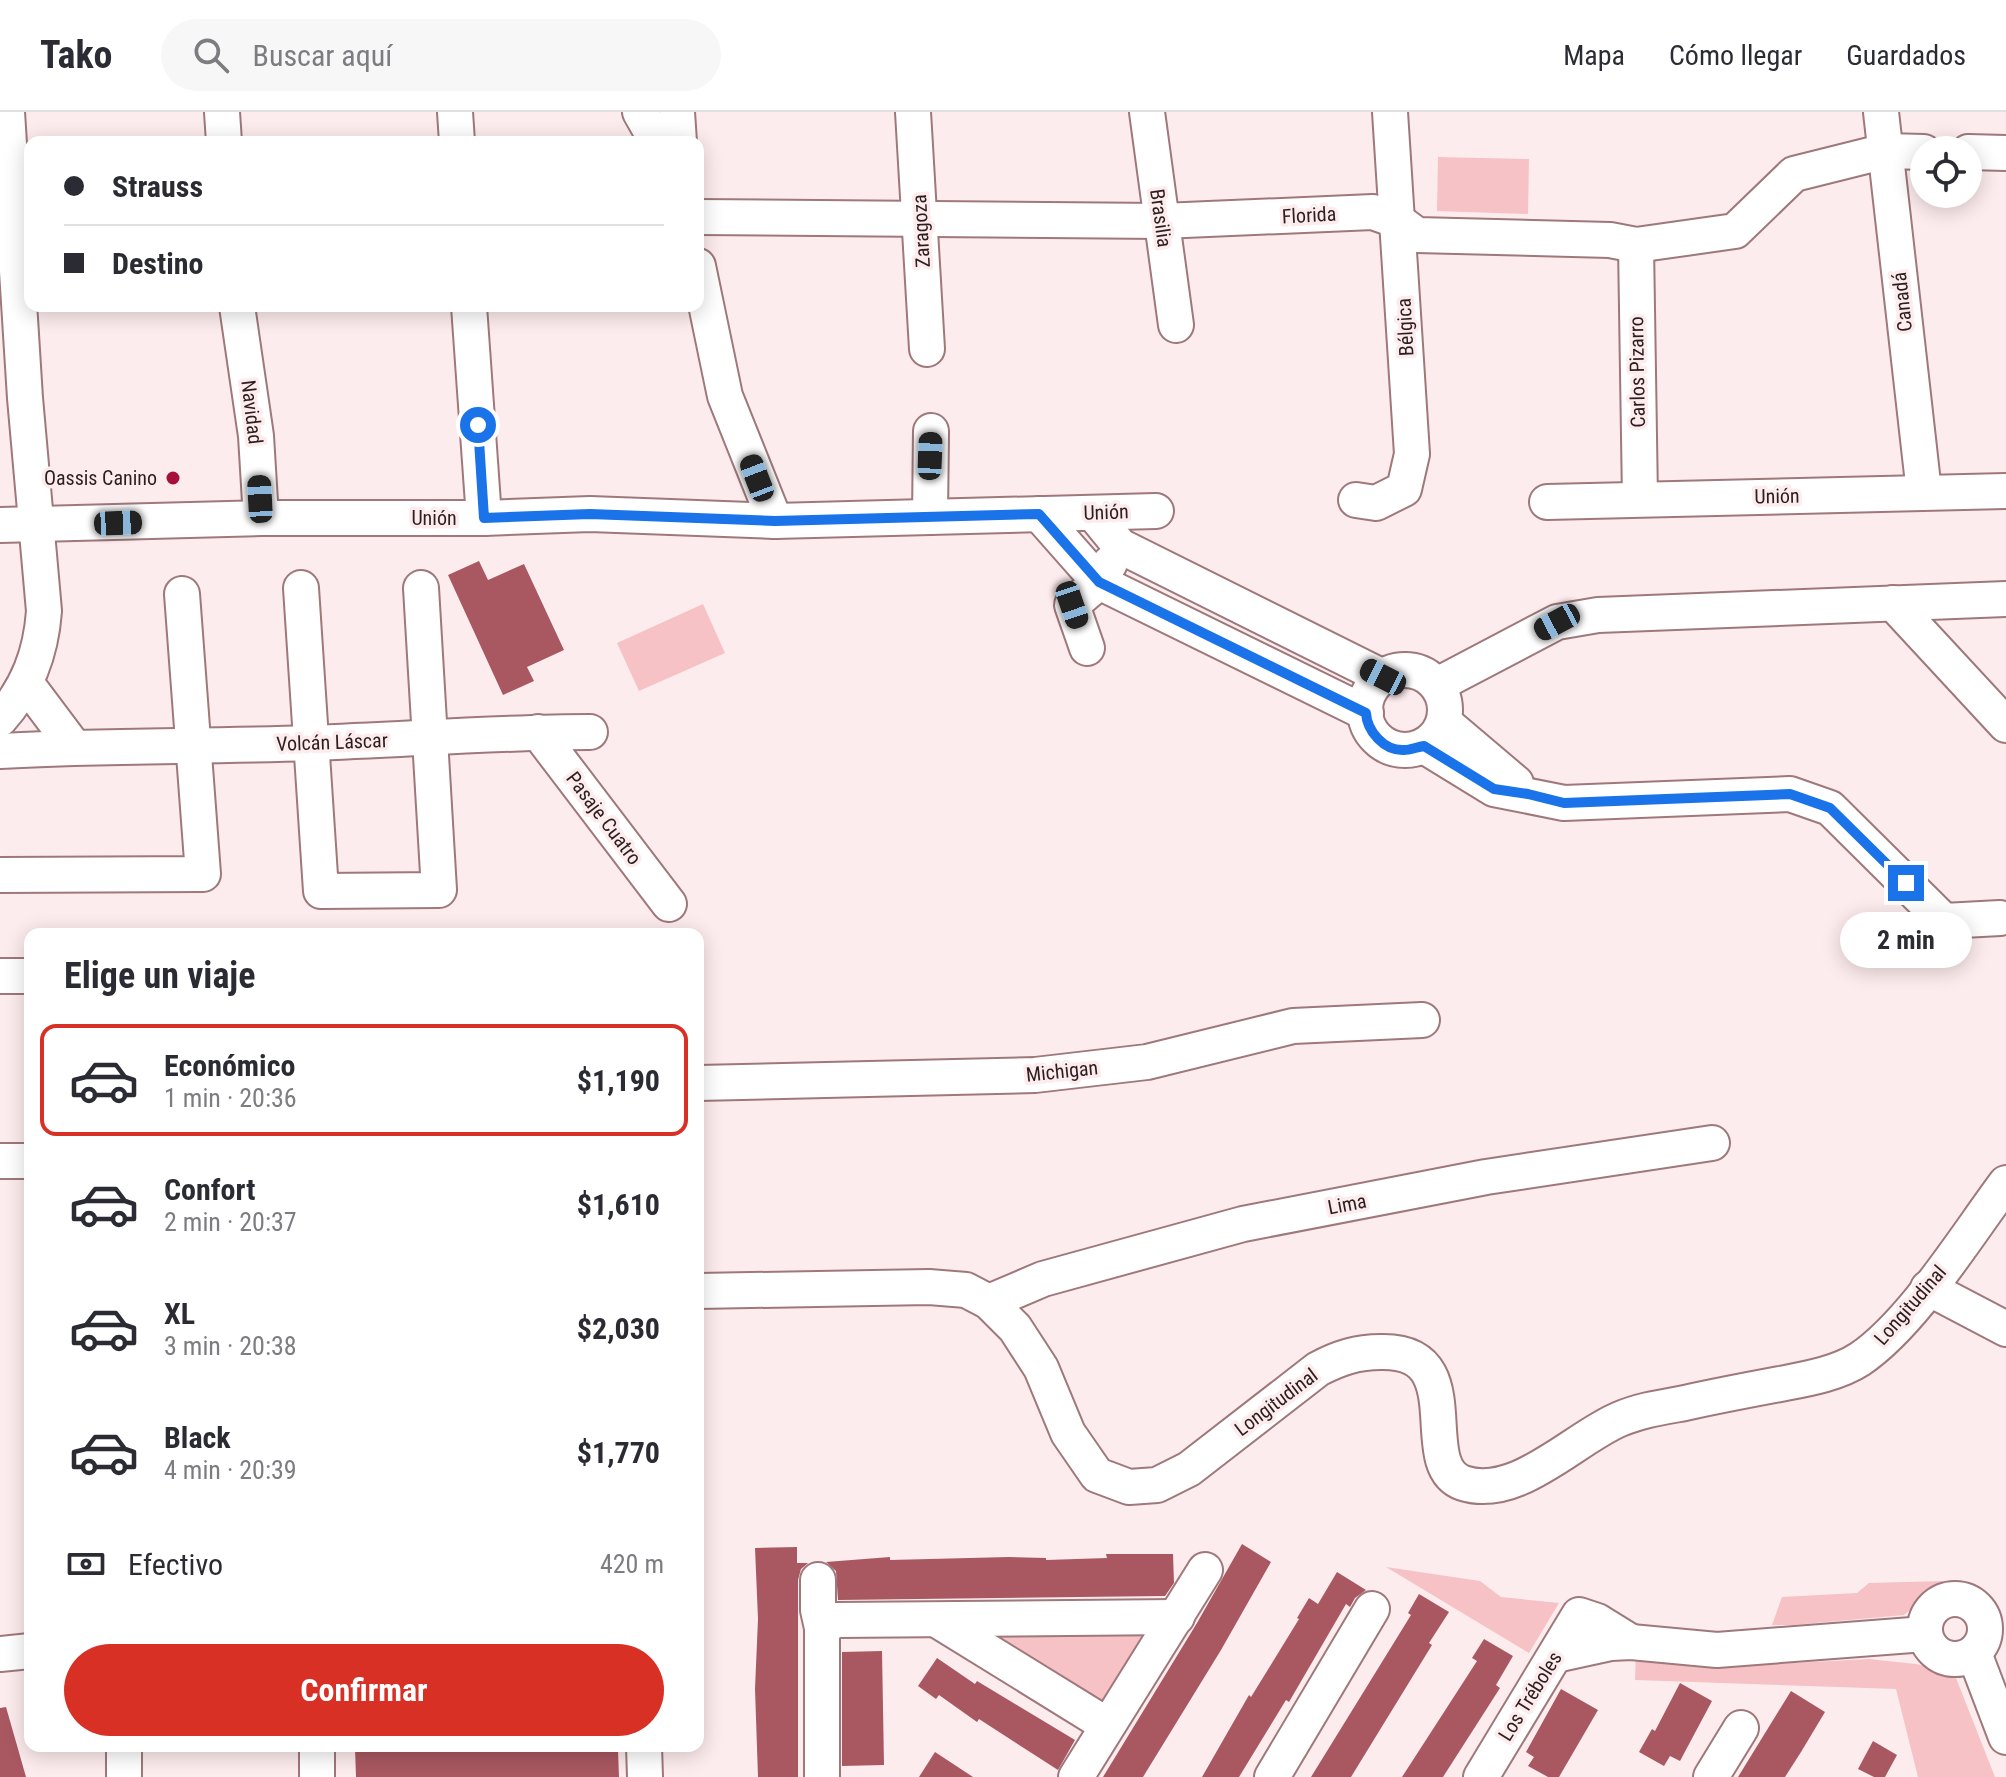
<!DOCTYPE html>
<html lang="es">
<meta charset="utf-8">
<style>
:root{--surface:#fff;--page:#f7f7f7;--text:#2b2b33;--muted:#7c7c81;--line:#e1e1e2;--accent:#d93025}
body{margin:0;font-family:"Roboto Condensed",sans-serif;background:var(--page);color:var(--text);height:100vh;display:flex;flex-direction:column;font-size:30px;white-space:nowrap}
*{box-sizing:border-box;margin:0}
p{font-size:26px;color:var(--muted)}
.icon{flex:none;width:44px;height:44px;fill:none;stroke:currentColor;stroke-width:2;stroke-linecap:round;stroke-linejoin:round}
.map{position:relative;flex:1;overflow:hidden}
.drawer{position:absolute;left:24px;top:816px;width:680px;height:824px;display:flex;flex-direction:column;background:var(--surface);border-radius:16px;box-shadow:0 4px 20px #0003}
.drawer>*{flex:none}
.top-card{position:absolute;left:24px;top:24px;width:680px;height:176px;border-radius:16px;box-shadow:0 4px 20px #0003;display:grid;align-content:center;height:176px;padding:0 40px;background:var(--surface)}
.controls{position:absolute;left:1910px;top:24px;display:grid;gap:16px}
.controls a{display:grid;place-items:center;width:72px;height:72px;border-radius:50%;background:var(--surface);box-shadow:0 4px 20px #0003;font-size:40px}
.end{position:absolute;width:36px;height:36px;margin:-18px;border:10px solid #1a73e8;background:#fff;box-shadow:0 0 0 4px #fff}
.from{border-radius:50%}
.bubble{position:absolute;height:56px;border-radius:28px;background:var(--surface);box-shadow:0 4px 20px #0003;font-size:26px;font-weight:700;line-height:56px;text-align:center}
.car{position:absolute;width:24px;height:48px;margin:-24px -12px;border-radius:10px;box-shadow:0 0 6px 2px #0007;background:linear-gradient(#222 24%,#8ab4d8 0 40%,#222 0 76%,#8ab4d8 0 86%,#222 0)}
.top-card b{display:flex;align-items:center;gap:28px;height:76px;font-size:30px}
.top-card b+b{border-top:2px solid var(--line)}
.top-card i{width:20px;height:20px;background:var(--text)}
ul{padding:0;list-style:none}
li{display:flex;align-items:center;gap:24px;height:112px;margin:0 16px 12px;padding:0 24px;border:4px solid transparent;border-radius:16px}
li div{flex:1}
li b{display:block;font-size:30px}
li em{font-style:normal;font-weight:700}
li.selected{border-color:var(--accent)}
li>.icon{width:72px;height:72px;stroke-width:1.5}
h2{padding:0 40px;font-size:36px;line-height:96px}
.pay{display:flex;align-items:center;gap:20px;height:88px;padding:0 40px;font-size:30px}
.pay p{margin-inline-start:auto}
.action{display:flex;gap:16px;margin-top:auto;padding:16px 40px}
.action a{flex:1;height:92px;border-radius:48px;background:var(--accent);color:#fff;font-size:32px;font-weight:700;line-height:92px;text-align:center}
header{display:flex;align-items:center;gap:48px;box-sizing:border-box;height:112px;padding:0 40px;background:var(--surface);border-bottom:2px solid var(--line)}
header strong{font-size:38px}
nav{display:flex;gap:44px;margin-inline-start:auto;font-size:28px}
.search{width:560px;height:72px;background:var(--page);display:flex;align-items:center;gap:20px;box-sizing:border-box;padding:0 28px;border-radius:44px;color:var(--muted);font-size:30px}
.map>svg:first-child{display:block}
.green{fill:#f6c2c5}
.building{fill:#a95861}
.lines{fill:none;stroke-linecap:round;stroke-linejoin:round}
.minor-casing{stroke:#9e787b;stroke-width:38}
.minor{stroke:#fff;stroke-width:34}
.route{stroke:#1a73e8;stroke-width:10}
.poi-dot{fill:#a70f3b;stroke:#fdeced;stroke-width:3}
.labels{text-anchor:middle;stroke-width:7;stroke-linejoin:round;paint-order:stroke}
.street-label{font-size:20px;fill:#2c1d1e;stroke:#fdeced}
.poi-label{font-size:20px;fill:#2c1d1e;stroke:#fdeced;text-anchor:end}
</style>
<header>
<strong>Tako</strong>
<div class="search"><svg class="icon" aria-label="search" viewBox="0 0 24 24"><circle cx="10" cy="10" r="6"/><path d="M15 15l6 6"/></svg>Buscar aquí</div>
<nav><a>Mapa</a><a>Cómo llegar</a><a>Guardados</a></nav>
</header>
<div class="map">
<svg width="2006" height="1665" viewBox="0 0 2006 1665">
<rect width="100%" height="100%" fill="#fdeced"/>
<g class="green">
<path d="M 1438,45 L 1529,47 L 1528,102 L 1437,99 Z"/>
<path d="M 703,492 L 725,541 L 639,579 L 617,531 Z"/>
<path d="M 1386,1455 L 1480,1469 L 1501,1485 L 1559,1491 L 1529,1541 Z"/>
<path d="M 1944,1469 L 1904,1503 L 1794,1513 L 1772,1513 L 1782,1485 L 1857,1481 L 1869,1471 Z"/>
<path d="M 994,1517 L 1147,1517 L 1151,1528 L 1103,1594 L 990,1525 Z"/>
<path d="M 1636,1541 L 1775,1552 L 1869,1547 L 1916,1552 L 1954,1561 L 1995,1665 L 1918,1665 L 1896,1577 L 1635,1568 Z"/>
</g>
<g class="building">
<path d="M 479,449 L 488,468 L 524,452 L 564,538 L 527,555 L 534,569 L 503,583 L 448,463 Z"/>
<path d="M 1242,1432 L 1271,1450 L 1221,1538 L 1143,1665 L 1103,1665 L 1197,1511 Z"/>
<path d="M 797,1435 L 797,1451 L 808,1451 L 801,1457 L 798,1468 L 798,1665 L 758,1665 L 755,1577 L 758,1507 L 755,1436 Z"/>
<path d="M 1106,1442 L 1173,1442 L 1174,1471 L 1165,1484 L 838,1488 L 836,1459 L 826,1450 L 890,1445 L 890,1448 L 1009,1445 L 1046,1446 L 1046,1448 L 1107,1446 Z"/>
<path d="M 1337,1460 L 1366,1478 L 1355,1486 L 1350,1495 L 1346,1492 L 1289,1590 L 1286,1588 L 1239,1665 L 1202,1665 L 1249,1583 L 1251,1585 L 1299,1507 L 1297,1506 L 1309,1486 L 1318,1492 Z"/>
<path d="M 1419,1482 L 1449,1500 L 1429,1531 L 1432,1533 L 1351,1665 L 1311,1665 L 1411,1503 L 1408,1501 Z"/>
<path d="M 1484,1527 L 1513,1544 L 1496,1573 L 1500,1576 L 1443,1665 L 1402,1665 L 1477,1549 L 1472,1546 Z"/>
<path d="M 882,1539 L 884,1653 L 842,1654 L 842,1540 Z"/>
<path d="M 937,1546 L 975,1572 L 977,1569 L 1075,1628 L 1058,1658 L 979,1607 L 977,1610 L 939,1583 L 936,1587 L 918,1574 Z"/>
<path d="M 1680,1571 L 1712,1589 L 1680,1649 L 1670,1644 L 1664,1654 L 1639,1640 L 1652,1617 L 1655,1619 Z"/>
<path d="M 1561,1577 L 1598,1598 L 1559,1665 L 1548,1665 L 1528,1654 L 1534,1645 L 1526,1640 Z"/>
<path d="M 1791,1579 L 1825,1600 L 1801,1640 L 1785,1665 L 1738,1665 Z"/>
<path d="M 6,1595 L 26,1665 L 0,1665 L 0,1596 Z"/>
<path d="M 1873,1629 L 1897,1643 L 1885,1665 L 1874,1665 L 1858,1657 Z"/>
<path d="M 406,1635 L 618,1638 L 619,1665 L 356,1665 L 355,1636 Z"/>
<path d="M 935,1640 L 973,1665 L 919,1665 Z"/>
</g>
<g class="lines">
<defs>
<g id="minor">
<path d="M 222,0 L 224,30"/>
<path d="M 455,0 L 457,30"/>
<path d="M 640,0 L 657,30"/>
<path d="M 677,0 L 679,30"/>
<path d="M 913,0 L 927,237"/>
<path d="M 1147,0 L 1176,213"/>
<path d="M 1881,0 L 1924,380"/>
<path d="M 1968,40 L 2006,41"/>
<path d="M 698,105 L 1162,109 L 1373,100 L 1398,109 L 1417,123 L 1610,128 L 1636,133 L 1735,119 L 1794,62 L 1886,39 L 1924,40"/>
<path d="M 1636,133 L 1640,387"/>
<path d="M 698,154 L 725,284 L 775,409"/>
<path d="M 237,194 L 256,324 L 261,406"/>
<path d="M 469,194 L 484,406"/>
<path d="M 1356,388 L 1376,391 L 1404,377 L 1412,342 L 1390,0"/>
<path d="M 1547,390 L 2006,379"/>
<path d="M 1093,401 L 1120,434 L 1383,565"/>
<path d="M 1039,402 L 1099,470 L 1366,601"/>
<path d="M 930,405 L 931,319"/>
<path d="M 0,413 L 261,406 L 484,406 L 590,402 L 775,409 L 1156,399"/>
<path d="M 301,476 L 321,779 L 439,778 L 421,476"/>
<path d="M 1893,491 L 2006,613"/>
<path d="M 1087,536 L 1072,493 L 1099,470 L 1110,451"/>
<circle cx="1405" cy="598" r="40"/>
<path d="M 26,571 L 74,635"/>
<path d="M 1437,573 L 1557,510 L 1598,503 L 2006,487"/>
<path d="M 0,607 C 28,576 41,541 44,499 L 25,286 L 7,0"/>
<path d="M 1444,610 L 1516,671"/>
<path d="M 538,620 L 669,792"/>
<path d="M 1424,634 L 1494,677 L 1564,691 L 1790,682 L 1830,696 L 1944,809 L 2000,806"/>
<path d="M 0,639 C 103,633 207,635 310,631 C 403,628 496,620 590,620"/>
<path d="M 0,763 L 203,762 L 182,482"/>
<path d="M 0,864 L 30,864"/>
<path d="M 698,971 L 1035,963 L 1147,950 L 1293,914 L 1422,908"/>
<path d="M 0,1049 L 30,1049"/>
<path d="M 1928,1176 L 2006,1217"/>
<path d="M 698,1179 L 929,1175 L 966,1178 L 989,1190 L 1015,1216 L 1041,1256 L 1068,1321 L 1097,1363 L 1129,1375 L 1157,1373 L 1189,1357 L 1318,1257 C 1339,1246 1357,1240 1381,1240 C 1474,1238 1412,1353 1463,1371 C 1517,1389 1574,1326 1620,1307 C 1641,1298 1663,1295 1685,1291 C 1716,1284 1748,1278 1780,1272 C 1806,1267 1837,1262 1860,1247 C 1913,1211 1967,1123 2006,1071"/>
<path d="M 989,1190 L 1043,1167 L 1243,1112 L 1486,1065 L 1712,1031"/>
<path d="M 818,1468 L 818,1498 L 822,1516"/>
<circle cx="1955" cy="1517" r="30"/>
<path d="M 937,1508 L 1107,1613"/>
<path d="M 1974,1541 L 2006,1625"/>
<path d="M 0,1542 L 30,1539"/>
<path d="M 1556,1543 L 1611,1531 L 1631,1530 L 1717,1538 L 1925,1522"/>
<path d="M 124,1634 L 124,1665"/>
<path d="M 317,1634 L 317,1665"/>
<path d="M 644,1634 L 645,1665"/>
<path d="M 822,1665 L 822,1516 L 836,1508 L 1177,1505"/>
<path d="M 1076,1665 L 1205,1458"/>
<path d="M 1272,1665 L 1372,1497"/>
<path d="M 1481,1665 L 1579,1503 L 1597,1509 L 1631,1530"/>
<path d="M 1711,1665 L 1741,1616"/>
</g>
</defs>
<use href="#minor" class="minor-casing"/>
<use href="#minor" class="minor"/>
</g>
<g class="lines">
<path class="route" d="M 478,313 L 484,406 L 590,402 L 775,409 L 1039,402 L 1099,470 L 1366,601 C 1367,619 1384,639 1404,638 C 1410,638 1417,635 1424,634 L 1494,677 L 1528,682 L 1564,691 L 1790,682 L 1830,696 L 1906,771"/>
</g>
<circle class="poi-dot" cx="173" cy="366" r="8"/>
<g class="labels">
<g class="street-label">
<text transform="translate(1309 103) rotate(-3)" y="7">Florida</text>
<text transform="translate(1161 106) rotate(82)" y="7">Brasilia</text>
<text transform="translate(921 119) rotate(-93)" y="7">Zaragoza</text>
<text transform="translate(1902 190) rotate(-96)" y="7">Canadá</text>
<text transform="translate(1405 215) rotate(-93)" y="7">Bélgica</text>
<text transform="translate(1637 260) rotate(-91)" y="7">Carlos Pizarro</text>
<text transform="translate(252 300) rotate(83)" y="7">Navidad</text>
<text transform="translate(1777 384) rotate(-1)" y="7">Unión</text>
<text transform="translate(1106 400) rotate(-2)" y="7">Unión</text>
<text x="434" y="413">Unión</text>
<text transform="translate(332 630) rotate(-2)" y="7">Volcán Láscar</text>
<text transform="translate(604 706) rotate(53)" y="7">Pasaje Cuatro</text>
<text transform="translate(1062 959) rotate(-6)" y="7">Michigan</text>
<text transform="translate(1347 1092) rotate(-11)" y="7">Lima</text>
<text transform="translate(1910 1193) rotate(-49)" y="7">Longitudinal</text>
<text transform="translate(1276 1290) rotate(-37)" y="7">Longitudinal</text>
<text transform="translate(1530 1584) rotate(-58)" y="7">Los Tréboles</text>
</g>
<g class="poi-label">
<text x="157" y="373">Oassis Canino</text>
</g>
</g>
</svg>
<div class="controls">
<a><svg class="icon" aria-label="locate" viewBox="0 0 24 24"><circle cx="12" cy="12" r="6"/><path d="M12 2v4M12 18v4M2 12h4M18 12h4"/></svg></a>
</div>
<i class="end from" style="left:478px;top:313px"></i>
<i class="end" style="left:1906px;top:771px"></i>
<div class="bubble" style="left:1840px;top:800px;width:132px">2 min</div>
<i class="car" style="left:930px;top:344px;rotate:2deg"></i>
<i class="car" style="left:757px;top:366px;rotate:339deg"></i>
<i class="car" style="left:260px;top:387px;rotate:357deg"></i>
<i class="car" style="left:118px;top:411px;rotate:88deg"></i>
<i class="car" style="left:1072px;top:493px;rotate:161deg"></i>
<i class="car" style="left:1557px;top:510px;rotate:242deg"></i>
<i class="car" style="left:1383px;top:565px;rotate:297deg"></i>
<div class="top-card">
<b><i class="from"></i>Strauss</b>
<b><i></i>Destino</b>
</div>
<section class="drawer">
<h2>Elige un viaje</h2>
<ul>
<li class="selected"><svg class="icon" aria-label="car" viewBox="0 0 24 24"><path d="M5 17H2v-5l4-1 3-4h7l3 4 3 1v5h-3M9 17h6M6 11h13"/><circle cx="7" cy="17" r="2"/><circle cx="17" cy="17" r="2"/></svg><div><b>Económico</b><p>1 min · 20:36</p></div><em>$1,190</em></li>
<li><svg class="icon" aria-label="car" viewBox="0 0 24 24"><path d="M5 17H2v-5l4-1 3-4h7l3 4 3 1v5h-3M9 17h6M6 11h13"/><circle cx="7" cy="17" r="2"/><circle cx="17" cy="17" r="2"/></svg><div><b>Confort</b><p>2 min · 20:37</p></div><em>$1,610</em></li>
<li><svg class="icon" aria-label="car" viewBox="0 0 24 24"><path d="M5 17H2v-5l4-1 3-4h7l3 4 3 1v5h-3M9 17h6M6 11h13"/><circle cx="7" cy="17" r="2"/><circle cx="17" cy="17" r="2"/></svg><div><b>XL</b><p>3 min · 20:38</p></div><em>$2,030</em></li>
<li><svg class="icon" aria-label="car" viewBox="0 0 24 24"><path d="M5 17H2v-5l4-1 3-4h7l3 4 3 1v5h-3M9 17h6M6 11h13"/><circle cx="7" cy="17" r="2"/><circle cx="17" cy="17" r="2"/></svg><div><b>Black</b><p>4 min · 20:39</p></div><em>$1,770</em></li>
</ul>
<div class="pay"><svg class="icon" aria-label="cash" viewBox="0 0 24 24"><path d="M3 7h18v10H3z"/><circle cx="12" cy="12" r="2"/></svg>Efectivo<p>420 m</p></div>
<div class="action"><a>Confirmar</a></div>
</section>
</div>
